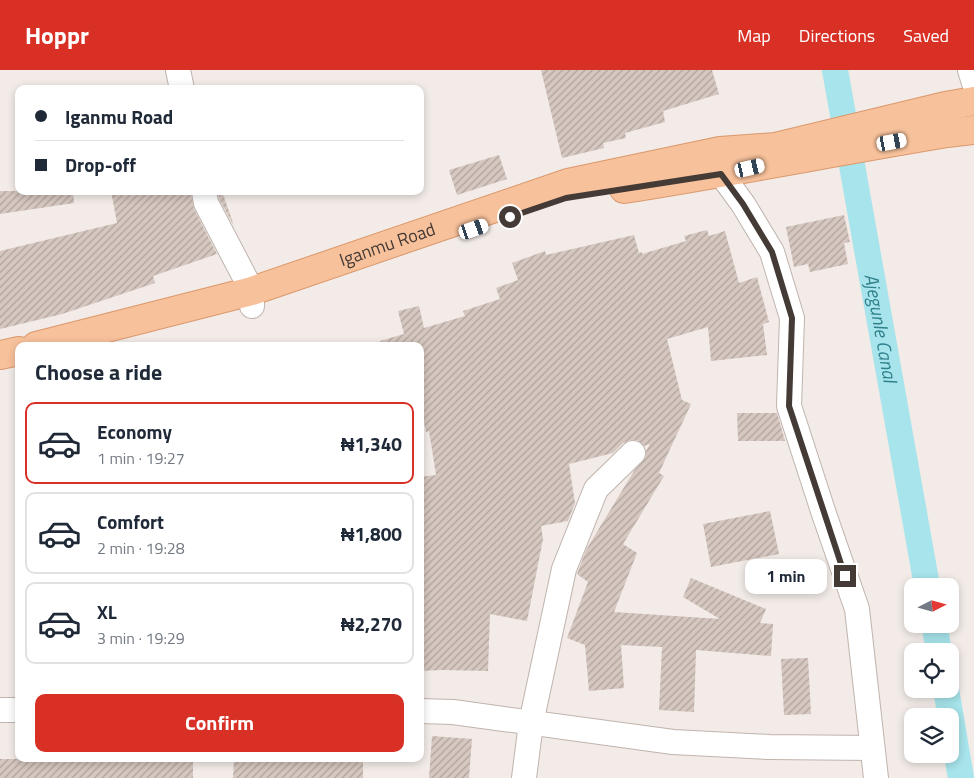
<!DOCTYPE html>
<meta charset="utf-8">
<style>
:root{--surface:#fff;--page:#f6f6f7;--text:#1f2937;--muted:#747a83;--line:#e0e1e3;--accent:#d93025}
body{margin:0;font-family:"Titillium Web",sans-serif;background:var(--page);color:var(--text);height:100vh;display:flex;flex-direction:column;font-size:19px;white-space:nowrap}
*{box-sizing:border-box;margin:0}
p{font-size:16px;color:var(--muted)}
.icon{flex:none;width:28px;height:28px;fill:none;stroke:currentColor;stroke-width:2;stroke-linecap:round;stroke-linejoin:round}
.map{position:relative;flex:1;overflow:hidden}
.sheet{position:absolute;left:15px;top:272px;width:409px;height:420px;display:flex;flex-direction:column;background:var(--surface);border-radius:10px;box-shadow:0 2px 8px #0003}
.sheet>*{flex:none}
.top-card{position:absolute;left:15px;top:15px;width:409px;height:110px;border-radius:10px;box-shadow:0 2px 8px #0003;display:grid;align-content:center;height:110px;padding:0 20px;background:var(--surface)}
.needle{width:32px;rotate:84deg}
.fabs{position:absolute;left:904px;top:508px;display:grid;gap:10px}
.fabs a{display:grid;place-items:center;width:55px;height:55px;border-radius:10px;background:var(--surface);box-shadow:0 2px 8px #0003;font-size:25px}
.end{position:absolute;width:22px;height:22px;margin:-11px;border:6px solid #453b36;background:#fff;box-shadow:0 0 0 2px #fff}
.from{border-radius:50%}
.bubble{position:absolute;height:35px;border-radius:10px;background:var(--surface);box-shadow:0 2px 8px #0003;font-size:16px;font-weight:700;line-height:35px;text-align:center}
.car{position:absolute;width:15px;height:30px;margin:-15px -8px;border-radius:6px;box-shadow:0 0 4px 1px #0007;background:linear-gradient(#fff 24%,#345 0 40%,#fff 0 76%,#345 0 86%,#fff 0)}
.top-card b{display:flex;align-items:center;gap:18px;height:48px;font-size:19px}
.top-card b+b{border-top:1px solid var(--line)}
.top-card i{width:12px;height:12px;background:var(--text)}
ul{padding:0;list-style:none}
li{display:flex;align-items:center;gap:15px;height:82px;margin:0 10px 8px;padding:0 10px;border:2px solid var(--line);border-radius:10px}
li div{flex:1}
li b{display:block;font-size:19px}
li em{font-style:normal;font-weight:700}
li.active{border-color:var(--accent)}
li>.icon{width:45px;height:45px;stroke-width:1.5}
h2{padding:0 20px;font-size:22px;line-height:60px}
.action{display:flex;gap:10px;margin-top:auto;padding:10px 20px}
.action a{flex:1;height:58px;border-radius:10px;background:var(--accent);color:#fff;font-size:20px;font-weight:700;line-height:58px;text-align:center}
header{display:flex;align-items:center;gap:30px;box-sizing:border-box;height:70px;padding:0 25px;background:var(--accent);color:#fff}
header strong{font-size:24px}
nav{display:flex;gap:28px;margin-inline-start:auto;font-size:18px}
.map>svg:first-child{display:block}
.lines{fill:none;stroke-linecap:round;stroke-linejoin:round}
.canal{stroke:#a7e4eb;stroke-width:26}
.building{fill:url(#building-hatch)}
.minor-casing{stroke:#c0b4ad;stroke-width:26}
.major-casing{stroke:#db986c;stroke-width:30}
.minor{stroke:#fff;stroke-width:24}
.major{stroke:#f7c19b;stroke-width:28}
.route{stroke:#453b36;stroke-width:6}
.labels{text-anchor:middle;stroke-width:4;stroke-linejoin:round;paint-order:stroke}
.street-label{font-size:18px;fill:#453b36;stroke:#fff}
.water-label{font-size:19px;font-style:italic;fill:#2f808b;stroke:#fff}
</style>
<header>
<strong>Hoppr</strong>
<nav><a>Map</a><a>Directions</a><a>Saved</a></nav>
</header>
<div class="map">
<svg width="974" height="708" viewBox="0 0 974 708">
<defs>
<pattern id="building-hatch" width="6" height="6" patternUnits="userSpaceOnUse" patternTransform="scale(1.25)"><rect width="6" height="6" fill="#d6c7c0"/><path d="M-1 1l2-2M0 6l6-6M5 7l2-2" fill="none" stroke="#afa39d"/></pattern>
</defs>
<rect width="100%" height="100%" fill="#f2ebe7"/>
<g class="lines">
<g class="canal">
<path id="s1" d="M 835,0 L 927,516"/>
<path d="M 934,554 L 939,581"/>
<path d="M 946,619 L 961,708"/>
</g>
</g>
<g class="building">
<path d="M 541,0 L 712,0 L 719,24 L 663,41 L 665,52 L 625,63 L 626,68 L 603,73 L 604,78 L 562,88 Z"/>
<path d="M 499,85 L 507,109 L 457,125 L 449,100 Z"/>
<path d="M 0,121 L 73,121 L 74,133 L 0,144 Z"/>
<path d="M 111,121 L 191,121 L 194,139 L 217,184 L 153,206 L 155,213 L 62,244 L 0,259 L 0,181 L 117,153 Z"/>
<path d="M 218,121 L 222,121 L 234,156 L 219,129 Z"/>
<path d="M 844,145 L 850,172 L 844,173 L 848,194 L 810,202 L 808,194 L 794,197 L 786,157 Z"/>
<path d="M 707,160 L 709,166 L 725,161 L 739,213 L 757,207 L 769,252 L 763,254 L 767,285 L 711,291 L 708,257 L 667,269 L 682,330 L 691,334 L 659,403 L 664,406 L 623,474 L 637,483 L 614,542 L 720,549 L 683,527 L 691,508 L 766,539 L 760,553 L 773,554 L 771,586 L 696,580 L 694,642 L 659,640 L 662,577 L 621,575 L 624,618 L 589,621 L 585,575 L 567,568 L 588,512 L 577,504 L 586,480 L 634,401 L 646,387 L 646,381 L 650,374 L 644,376 L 637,370 L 630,370 L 623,373 L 613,383 L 569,394 L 575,433 L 568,451 L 541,456 L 543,469 L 527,551 L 490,544 L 488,601 L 443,600 L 420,601 L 420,407 L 436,405 L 429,361 L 426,362 L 420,335 L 420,276 L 381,276 L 380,271 L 404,264 L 398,241 L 419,236 L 424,258 L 465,246 L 463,241 L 500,229 L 496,218 L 518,210 L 512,193 L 545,181 L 546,185 L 634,165 L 639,183 L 642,182 L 642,184 L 686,171 L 684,166 Z"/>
<path d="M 737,343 L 777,343 L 785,371 L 738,371 Z"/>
<path d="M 770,441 L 779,484 L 711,497 L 703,454 Z"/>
<path d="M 808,588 L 811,644 L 784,645 L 781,589 Z"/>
<path d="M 432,666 L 472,669 L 469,708 L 429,708 Z"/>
<rect x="0" y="689" width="193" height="19"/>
<path d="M 234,689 L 363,689 L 363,708 L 233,708 Z"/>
</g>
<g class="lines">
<defs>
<g id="minor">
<path d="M 178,0 L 182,19"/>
<path d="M 970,0 L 974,13"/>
<path d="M 721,104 L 743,134 L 772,182 L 792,248 L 789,336 L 823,441 L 857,539 L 876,708"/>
<path d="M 204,121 L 206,133 L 252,221 L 252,236"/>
<path d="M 0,640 L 19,640"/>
<path d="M 420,641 L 453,642 L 673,672 L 769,677 L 872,678"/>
<path d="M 524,708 L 531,653 L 564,499 L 596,419 L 633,383"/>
</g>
<g id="major">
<path d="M 624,119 C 732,102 839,81 947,63 L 974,60"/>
<path id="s2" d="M 36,276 L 252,221 L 568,113 L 720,81 L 775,77 L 945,36 L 974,31"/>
<path d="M 0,285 L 19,281"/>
</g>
</defs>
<use href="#minor" class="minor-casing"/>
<use href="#major" class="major-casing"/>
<use href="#minor" class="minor"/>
<use href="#major" class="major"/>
</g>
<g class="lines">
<path class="route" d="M 510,147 L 566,128 L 721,104 L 743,134 L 772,182 L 792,248 L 789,336 L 845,506"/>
</g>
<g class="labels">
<g class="street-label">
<text dy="6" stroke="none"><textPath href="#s2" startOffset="366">Iganmu Road</textPath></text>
</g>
<g class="water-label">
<text dy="7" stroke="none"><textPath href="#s1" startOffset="262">Ajegunle Canal</textPath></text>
</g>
</g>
</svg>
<div class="fabs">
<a><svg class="needle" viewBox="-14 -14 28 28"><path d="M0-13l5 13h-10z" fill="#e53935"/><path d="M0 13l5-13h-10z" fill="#747a83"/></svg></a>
<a><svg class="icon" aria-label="locate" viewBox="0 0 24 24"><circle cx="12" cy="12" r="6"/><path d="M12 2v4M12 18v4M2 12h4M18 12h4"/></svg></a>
<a><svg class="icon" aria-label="layers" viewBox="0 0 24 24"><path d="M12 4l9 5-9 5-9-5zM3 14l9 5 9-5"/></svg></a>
</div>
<i class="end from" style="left:510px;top:147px"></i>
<i class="end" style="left:845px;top:506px"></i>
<div class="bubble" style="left:745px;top:489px;width:82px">1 min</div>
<i class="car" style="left:892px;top:72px;rotate:80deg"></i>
<i class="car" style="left:750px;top:98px;rotate:77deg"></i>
<i class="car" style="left:474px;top:159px;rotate:71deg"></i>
<div class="top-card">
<b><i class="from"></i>Iganmu Road</b>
<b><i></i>Drop-off</b>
</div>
<section class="sheet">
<h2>Choose a ride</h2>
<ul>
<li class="active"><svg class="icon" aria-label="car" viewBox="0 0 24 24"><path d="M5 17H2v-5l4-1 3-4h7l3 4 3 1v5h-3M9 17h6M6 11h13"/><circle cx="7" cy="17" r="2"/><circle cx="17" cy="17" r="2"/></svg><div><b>Economy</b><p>1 min · 19:27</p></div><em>₦1,340</em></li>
<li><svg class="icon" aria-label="car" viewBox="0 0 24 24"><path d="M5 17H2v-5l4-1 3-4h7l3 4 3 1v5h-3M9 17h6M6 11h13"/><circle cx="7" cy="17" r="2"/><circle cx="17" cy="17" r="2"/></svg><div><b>Comfort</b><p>2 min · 19:28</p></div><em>₦1,800</em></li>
<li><svg class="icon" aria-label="car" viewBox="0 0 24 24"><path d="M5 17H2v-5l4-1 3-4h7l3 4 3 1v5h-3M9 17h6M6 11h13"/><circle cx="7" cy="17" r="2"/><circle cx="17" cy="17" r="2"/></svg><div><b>XL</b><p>3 min · 19:29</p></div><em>₦2,270</em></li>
</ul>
<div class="action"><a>Confirm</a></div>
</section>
</div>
